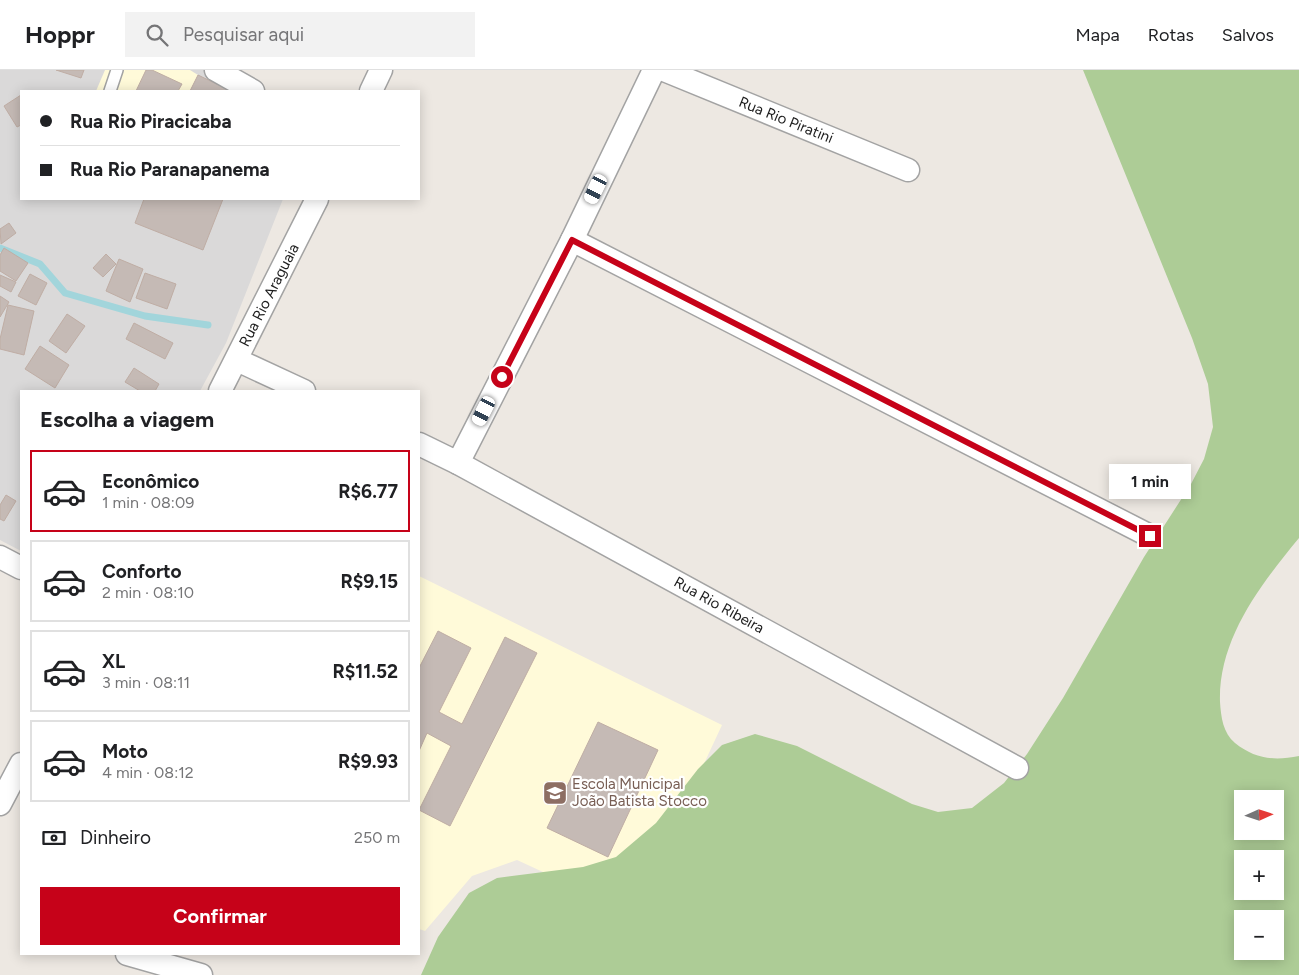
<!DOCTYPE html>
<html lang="pt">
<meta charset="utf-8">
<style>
:root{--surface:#fff;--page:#f2f2f2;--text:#202124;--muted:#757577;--line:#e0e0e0;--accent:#c60219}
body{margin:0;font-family:Figtree,sans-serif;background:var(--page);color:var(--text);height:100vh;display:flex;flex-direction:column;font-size:19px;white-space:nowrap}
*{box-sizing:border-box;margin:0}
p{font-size:16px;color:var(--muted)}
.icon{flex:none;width:28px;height:28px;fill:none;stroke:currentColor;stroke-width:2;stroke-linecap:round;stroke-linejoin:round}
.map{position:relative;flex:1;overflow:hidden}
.side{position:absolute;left:20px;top:320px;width:400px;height:565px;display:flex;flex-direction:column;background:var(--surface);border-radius:0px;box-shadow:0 2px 12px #0003}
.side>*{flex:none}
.guide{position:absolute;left:20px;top:20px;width:400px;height:110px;border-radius:0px;box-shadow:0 2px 12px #0003;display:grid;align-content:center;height:110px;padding:0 20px;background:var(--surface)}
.needle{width:32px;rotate:87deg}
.buttons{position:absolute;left:1234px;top:720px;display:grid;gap:10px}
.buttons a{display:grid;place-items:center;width:50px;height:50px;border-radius:0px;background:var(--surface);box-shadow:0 2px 12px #0003;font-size:25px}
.end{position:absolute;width:22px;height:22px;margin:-11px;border:6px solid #c60219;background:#fff;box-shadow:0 0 0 2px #fff}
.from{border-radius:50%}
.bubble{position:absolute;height:35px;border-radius:0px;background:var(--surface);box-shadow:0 2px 12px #0003;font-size:16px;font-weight:700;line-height:35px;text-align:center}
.car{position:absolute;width:15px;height:30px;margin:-15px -8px;border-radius:6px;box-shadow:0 0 4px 1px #0007;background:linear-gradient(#fff 24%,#345 0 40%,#fff 0 76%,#345 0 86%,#fff 0)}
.guide b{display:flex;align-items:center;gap:18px;height:48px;font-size:19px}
.guide b+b{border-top:1px solid var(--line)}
.guide i{width:12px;height:12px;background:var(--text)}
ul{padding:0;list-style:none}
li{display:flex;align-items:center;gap:15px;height:82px;margin:0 10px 8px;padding:0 10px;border:2px solid var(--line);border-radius:0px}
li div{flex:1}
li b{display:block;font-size:19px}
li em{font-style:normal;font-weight:700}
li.selected{border-color:var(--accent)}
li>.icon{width:45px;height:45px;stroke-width:1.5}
h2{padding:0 20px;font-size:22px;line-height:60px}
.pay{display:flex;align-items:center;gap:12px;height:55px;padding:0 20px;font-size:19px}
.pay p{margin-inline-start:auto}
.cta{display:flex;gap:10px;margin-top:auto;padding:10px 20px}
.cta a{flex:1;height:58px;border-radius:0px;background:var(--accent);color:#fff;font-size:20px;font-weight:700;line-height:58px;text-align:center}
header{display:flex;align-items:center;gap:30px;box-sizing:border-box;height:70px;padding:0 25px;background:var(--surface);border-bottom:1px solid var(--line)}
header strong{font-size:24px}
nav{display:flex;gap:28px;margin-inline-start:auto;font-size:18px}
.search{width:350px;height:45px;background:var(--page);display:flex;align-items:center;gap:12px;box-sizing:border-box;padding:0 18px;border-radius:0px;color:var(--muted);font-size:19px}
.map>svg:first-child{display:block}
.residential{fill:#dad9d9}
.education{fill:#fffad9}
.forest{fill:#adcc96;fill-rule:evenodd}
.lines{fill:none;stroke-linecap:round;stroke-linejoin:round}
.stream{stroke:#a2d5db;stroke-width:7}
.building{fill:#c5bab5;stroke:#bfada4}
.service-casing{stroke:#a3a3a3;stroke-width:14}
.minor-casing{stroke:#a3a3a3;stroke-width:25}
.service{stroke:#fff;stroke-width:11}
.minor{stroke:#fff;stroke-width:22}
.route{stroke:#c60219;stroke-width:6}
.labels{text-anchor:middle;stroke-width:4.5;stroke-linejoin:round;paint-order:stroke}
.street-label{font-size:15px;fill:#1c1c1c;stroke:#fff}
.education-label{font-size:15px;fill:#785e54;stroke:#fff;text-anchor:start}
</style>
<header>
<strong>Hoppr</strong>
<div class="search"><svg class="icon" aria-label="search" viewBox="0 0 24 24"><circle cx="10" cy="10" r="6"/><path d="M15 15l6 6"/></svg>Pesquisar aqui</div>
<nav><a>Mapa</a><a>Rotas</a><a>Salvos</a></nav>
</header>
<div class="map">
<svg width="1299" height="905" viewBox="0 0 1299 905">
<rect width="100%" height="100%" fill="#ede8e2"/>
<path class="residential" d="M 0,0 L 204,0 L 242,21 L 21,21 L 21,129 L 283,129 L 226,273 L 200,321 L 21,321 L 21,481 L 0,470 Z"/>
<g class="education">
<path d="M 105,0 L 190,0 L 198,5 L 190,21 L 96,21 Z"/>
<path d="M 419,506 L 722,655 L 634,844 L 517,790 L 472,806 L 425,861 L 419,859 Z"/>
</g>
<path class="forest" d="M 1083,0 L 1299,0 L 1299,468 C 1261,514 1218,569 1220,632 C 1221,647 1223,663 1235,673 C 1255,689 1274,691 1299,686 L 1299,905 L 421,905 L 438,867 L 469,823 L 497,808 L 583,797 L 616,787 L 656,753 L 698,699 L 722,675 L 755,664 L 797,676 L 912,734 L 938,742 L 972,738 L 1004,713 L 1027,684 L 1063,628 L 1144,487 L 1191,414 L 1204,389 L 1213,357 L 1208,314 L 1192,268 ZM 1242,729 L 1275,729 L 1275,761 L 1242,761 ZM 1242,789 L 1275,789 L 1275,821 L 1242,821 ZM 1242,849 L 1275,849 L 1275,881 L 1242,881 Z"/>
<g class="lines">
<path class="stream" d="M 0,178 L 40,194 L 65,223 L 145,246 L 208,255"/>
</g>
<g class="building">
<path d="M 56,0 L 84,0 L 81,8 Z"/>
<path d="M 146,0 L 152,0 L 182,14 L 178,21 L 136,21 Z"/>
<path d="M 198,5 L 229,20 L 228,21 L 190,21 Z"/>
<path d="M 21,25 L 21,55 L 17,57 L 4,36 Z"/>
<path d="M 144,129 L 223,129 L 203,180 L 135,153 Z"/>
<path d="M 9,153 L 16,163 L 1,174 L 0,159 Z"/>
<path d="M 4,178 L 28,193 L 16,211 L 0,201 L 0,185 Z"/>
<path d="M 106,184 L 116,194 L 103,207 L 93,198 Z"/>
<path d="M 119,189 L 143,199 L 130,232 L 106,221 Z"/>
<path d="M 145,203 L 176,214 L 167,239 L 136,228 Z"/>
<path d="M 30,204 L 47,213 L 36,235 L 18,226 Z"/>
<path d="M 0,205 L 16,212 L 11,222 L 0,216 Z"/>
<path d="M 0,226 L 9,232 L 0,247 Z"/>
<path d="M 8,235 L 34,241 L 24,285 L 0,279 L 0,269 Z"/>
<path d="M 67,244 L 85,256 L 66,283 L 49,271 Z"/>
<path d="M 134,253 L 173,273 L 165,289 L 126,269 Z"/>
<path d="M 40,276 L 69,295 L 55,318 L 25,299 Z"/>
<path d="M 134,298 L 159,314 L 155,321 L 140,321 L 125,312 Z"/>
<path d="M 6,425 L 16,431 L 4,451 L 0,449 L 0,435 Z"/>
<path d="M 438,561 L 471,578 L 439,642 L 462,654 L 505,567 L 537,583 L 450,756 L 419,740 L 451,676 L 427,663 L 419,681 L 419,598 Z"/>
<path d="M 598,652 L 658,680 L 608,787 L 547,758 Z"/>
</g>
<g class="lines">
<defs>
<path id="service" d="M 110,21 L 117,0"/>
<g id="minor">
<path d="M 216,0 L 253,21"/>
<path d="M 664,0 L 908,100"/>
<path d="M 371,21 L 381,0"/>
<path d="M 572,170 L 1150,466"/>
<path d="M 237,290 L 304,321"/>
<path d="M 220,321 L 317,129"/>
<path d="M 419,374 L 458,393 L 1017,698"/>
<path d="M 458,393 L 572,170 L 654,0"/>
<path d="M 0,487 L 21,498"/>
<path d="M 0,734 L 21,694"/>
<path d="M 127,884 L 201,905"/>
</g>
</defs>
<use href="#service" class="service-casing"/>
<use href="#minor" class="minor-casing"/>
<use href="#service" class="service"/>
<use href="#minor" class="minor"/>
</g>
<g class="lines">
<path class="route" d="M 502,307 L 572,170 L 1150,466"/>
</g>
<defs>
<symbol id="school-square" viewBox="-11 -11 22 22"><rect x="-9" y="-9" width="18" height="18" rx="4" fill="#8d6e63" stroke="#fff"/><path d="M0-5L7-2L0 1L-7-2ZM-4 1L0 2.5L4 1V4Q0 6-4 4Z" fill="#fff"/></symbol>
</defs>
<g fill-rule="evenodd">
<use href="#school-square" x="541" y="709" width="28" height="28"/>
</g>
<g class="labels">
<g class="street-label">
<text transform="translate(786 50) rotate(22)" y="5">Rua Rio Piratini</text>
<text transform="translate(269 225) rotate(-63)" y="5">Rua Rio Araguaia</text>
<text transform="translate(719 535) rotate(29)" y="5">Rua Rio Ribeira</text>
</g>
<g class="education-label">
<text x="572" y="719">Escola Municipal<tspan x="572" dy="17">João Batista Stocco</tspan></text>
</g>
</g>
</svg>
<div class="buttons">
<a><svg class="needle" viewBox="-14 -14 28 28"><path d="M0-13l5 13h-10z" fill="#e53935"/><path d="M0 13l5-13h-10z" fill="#757577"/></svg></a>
<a>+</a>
<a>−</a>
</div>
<i class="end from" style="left:502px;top:307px"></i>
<i class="end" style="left:1150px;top:466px"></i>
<div class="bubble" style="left:1109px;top:394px;width:82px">1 min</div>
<i class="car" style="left:596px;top:119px;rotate:206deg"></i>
<i class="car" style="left:484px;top:341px;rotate:207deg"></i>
<div class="guide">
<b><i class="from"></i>Rua Rio Piracicaba</b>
<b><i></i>Rua Rio Paranapanema</b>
</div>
<section class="side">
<h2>Escolha a viagem</h2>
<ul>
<li class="selected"><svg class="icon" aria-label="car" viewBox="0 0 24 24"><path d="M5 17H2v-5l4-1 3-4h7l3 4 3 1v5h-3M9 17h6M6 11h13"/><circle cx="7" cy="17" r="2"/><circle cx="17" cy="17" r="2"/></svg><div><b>Econômico</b><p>1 min · 08:09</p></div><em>R$6.77</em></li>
<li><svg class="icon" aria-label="car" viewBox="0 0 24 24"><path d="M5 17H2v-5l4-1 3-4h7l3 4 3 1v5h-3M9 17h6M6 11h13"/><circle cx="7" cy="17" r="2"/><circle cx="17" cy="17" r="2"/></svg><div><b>Conforto</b><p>2 min · 08:10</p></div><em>R$9.15</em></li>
<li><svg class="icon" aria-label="car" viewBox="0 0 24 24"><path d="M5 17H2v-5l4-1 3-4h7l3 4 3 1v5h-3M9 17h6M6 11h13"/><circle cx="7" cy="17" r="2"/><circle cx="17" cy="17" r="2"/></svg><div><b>XL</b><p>3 min · 08:11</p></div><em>R$11.52</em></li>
<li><svg class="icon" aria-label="car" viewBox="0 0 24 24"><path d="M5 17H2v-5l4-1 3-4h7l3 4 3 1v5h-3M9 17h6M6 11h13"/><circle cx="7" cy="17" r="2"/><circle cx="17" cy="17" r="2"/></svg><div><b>Moto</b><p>4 min · 08:12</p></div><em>R$9.93</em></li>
</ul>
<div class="pay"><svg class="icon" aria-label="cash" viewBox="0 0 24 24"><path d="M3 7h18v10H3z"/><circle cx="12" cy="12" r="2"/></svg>Dinheiro<p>250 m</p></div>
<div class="cta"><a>Confirmar</a></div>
</section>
</div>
